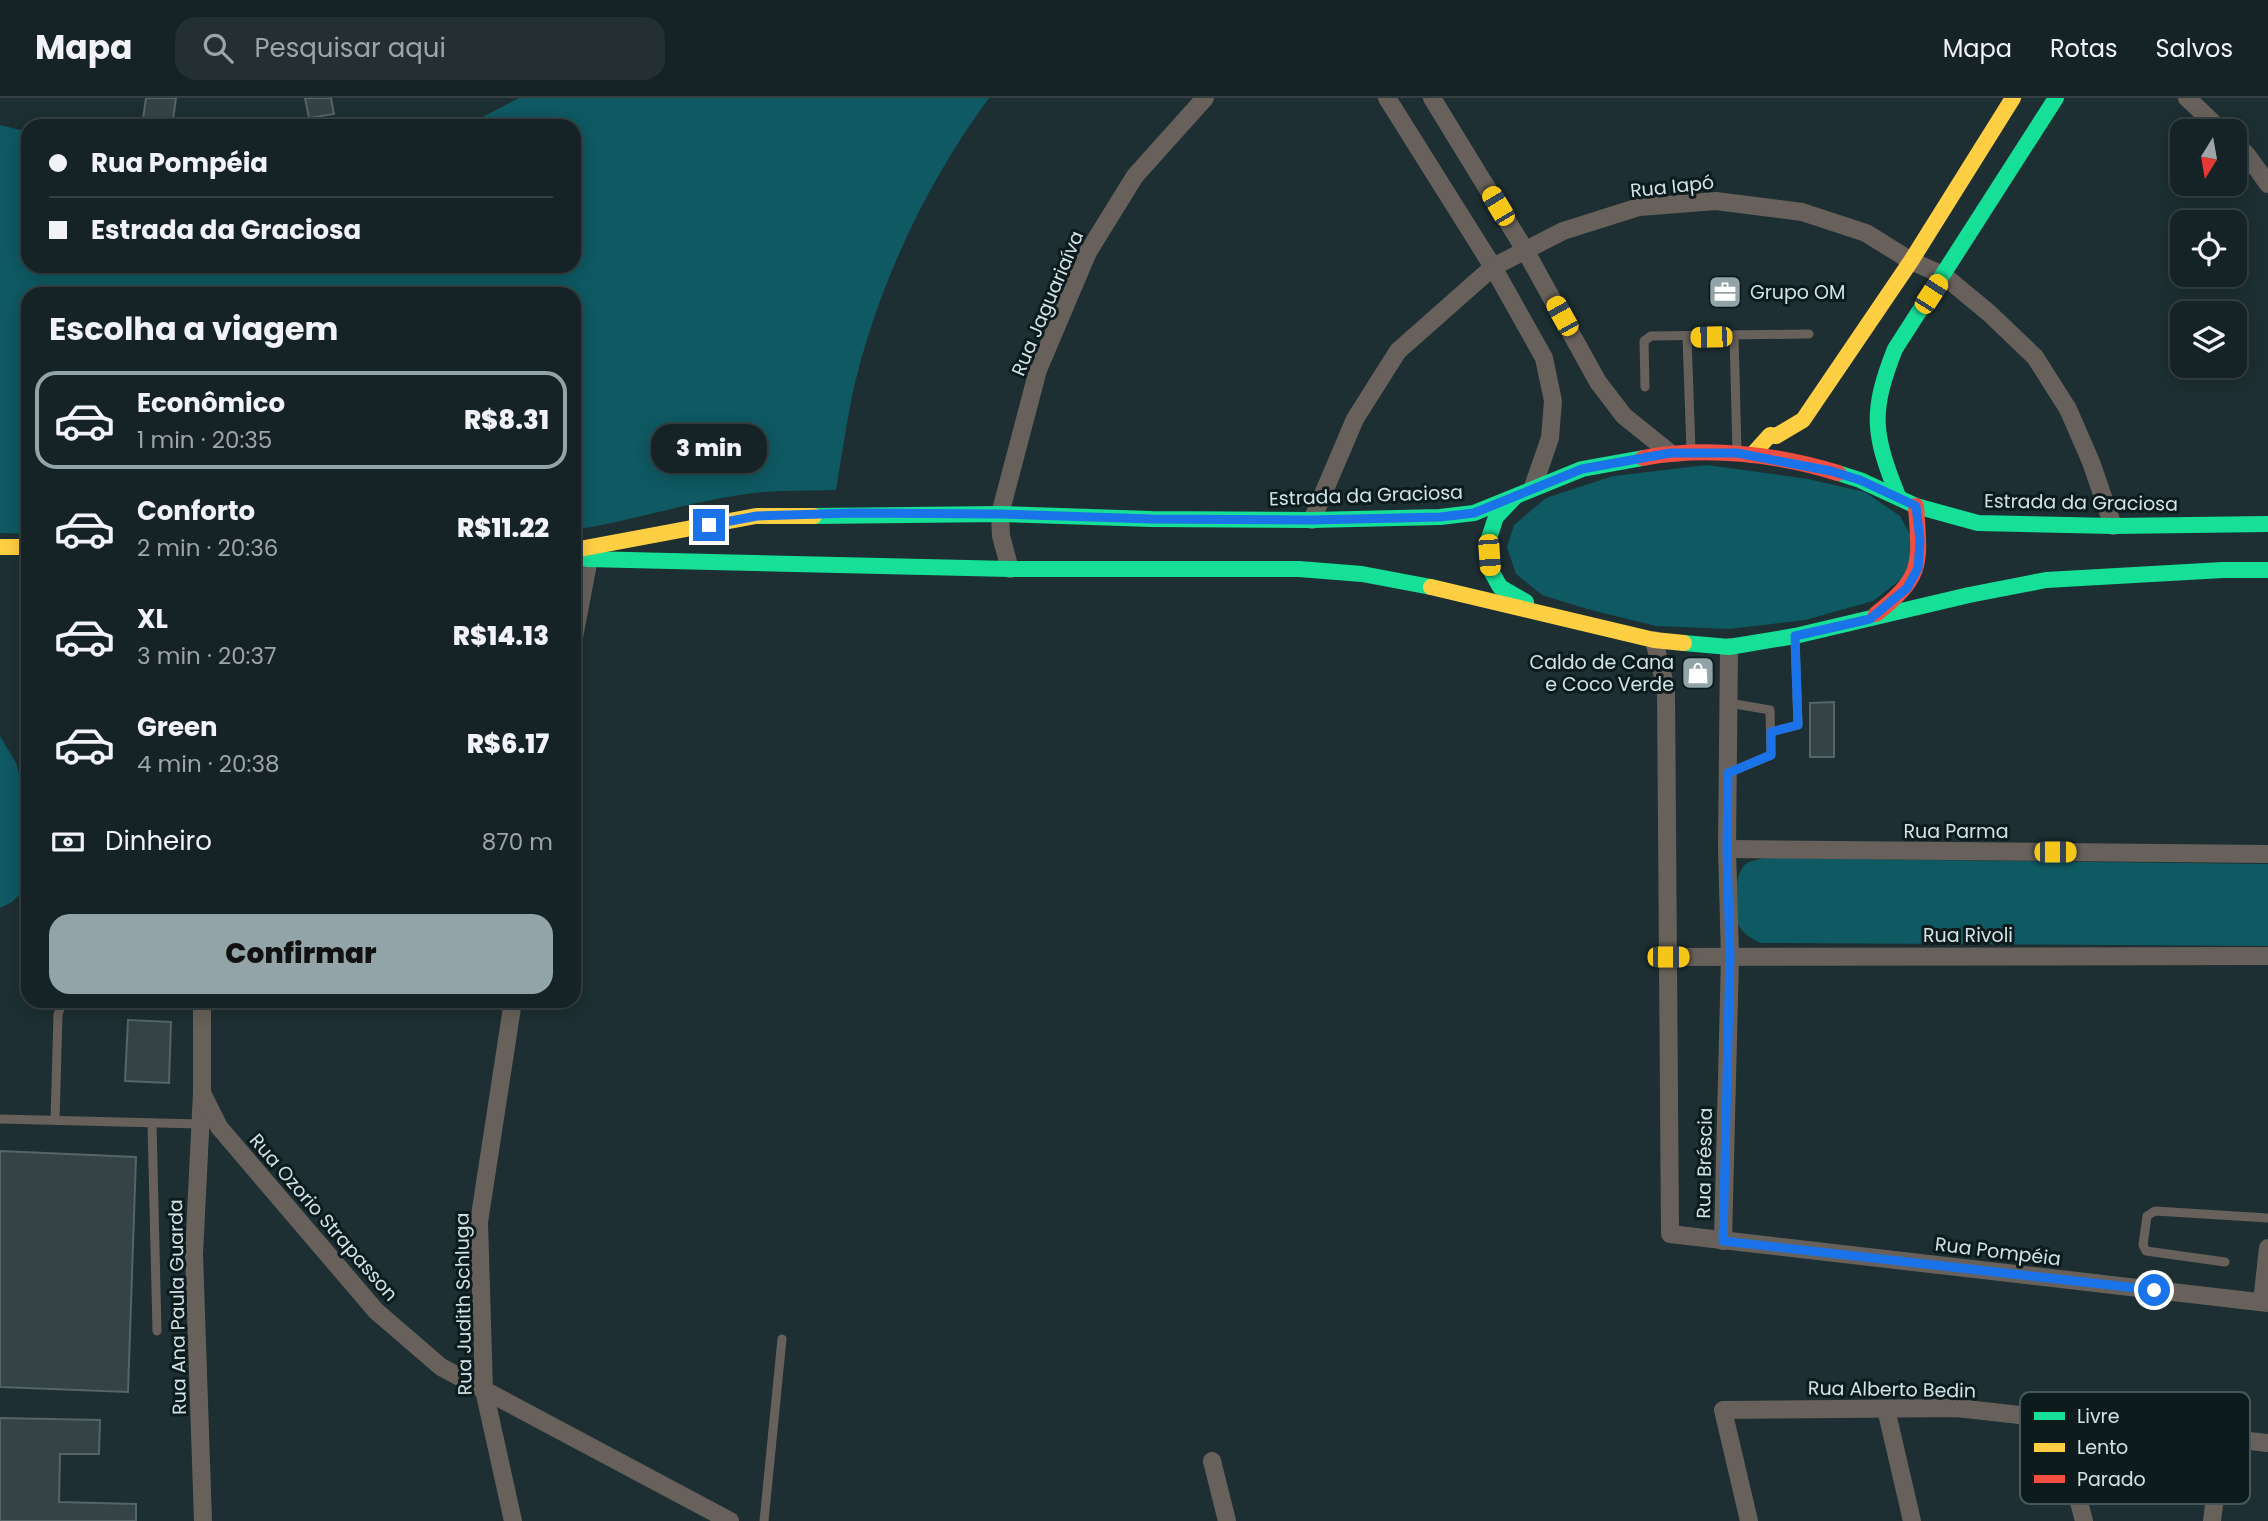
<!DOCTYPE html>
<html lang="pt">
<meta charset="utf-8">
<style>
:root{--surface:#162326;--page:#232f32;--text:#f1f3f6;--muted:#9ea4a7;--line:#354043;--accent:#92a4a7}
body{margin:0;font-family:Poppins,sans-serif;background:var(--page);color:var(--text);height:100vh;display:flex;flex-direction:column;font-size:26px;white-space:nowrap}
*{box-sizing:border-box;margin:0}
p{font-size:23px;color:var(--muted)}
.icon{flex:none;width:38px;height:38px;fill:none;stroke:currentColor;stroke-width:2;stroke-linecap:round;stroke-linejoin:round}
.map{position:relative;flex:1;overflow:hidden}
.side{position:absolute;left:21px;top:189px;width:560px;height:721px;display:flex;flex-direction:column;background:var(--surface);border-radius:21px;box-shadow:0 4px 18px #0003,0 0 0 2px var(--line)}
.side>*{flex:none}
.guide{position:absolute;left:21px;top:21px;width:560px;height:154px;border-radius:21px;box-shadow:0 4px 18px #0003,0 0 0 2px var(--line);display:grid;align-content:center;height:154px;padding:0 28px;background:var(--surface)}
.needle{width:46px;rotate:191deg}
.buttons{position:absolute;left:2170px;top:21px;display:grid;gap:14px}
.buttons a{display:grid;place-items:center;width:77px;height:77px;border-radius:14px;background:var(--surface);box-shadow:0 4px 18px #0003,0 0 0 2px var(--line);font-size:35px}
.end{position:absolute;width:32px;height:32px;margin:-16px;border:9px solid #1a73e8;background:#fff;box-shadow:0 0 0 4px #fff}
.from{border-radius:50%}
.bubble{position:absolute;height:49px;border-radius:21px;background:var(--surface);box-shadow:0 4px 18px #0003,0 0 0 2px var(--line);font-size:23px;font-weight:800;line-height:49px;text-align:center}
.car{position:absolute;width:21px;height:42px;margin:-21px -10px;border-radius:9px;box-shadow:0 0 5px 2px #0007;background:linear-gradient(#f5c518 24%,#345 0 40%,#f5c518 0 76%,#345 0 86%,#f5c518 0)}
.guide b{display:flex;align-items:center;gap:24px;height:66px;font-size:26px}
.guide b+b{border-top:2px solid var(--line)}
.guide i{width:18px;height:18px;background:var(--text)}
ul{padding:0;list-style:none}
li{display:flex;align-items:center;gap:21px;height:98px;margin:0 14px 10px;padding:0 14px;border:4px solid transparent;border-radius:21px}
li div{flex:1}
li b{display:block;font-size:26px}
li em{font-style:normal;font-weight:800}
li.selected{border-color:var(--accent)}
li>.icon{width:63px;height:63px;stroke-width:1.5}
h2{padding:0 28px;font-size:32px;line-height:84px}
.pay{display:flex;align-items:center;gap:18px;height:77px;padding:0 28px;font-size:26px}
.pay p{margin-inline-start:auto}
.button{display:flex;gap:14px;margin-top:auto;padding:14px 28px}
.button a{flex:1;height:80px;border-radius:21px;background:var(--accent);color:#111;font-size:28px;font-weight:800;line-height:80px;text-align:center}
header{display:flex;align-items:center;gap:42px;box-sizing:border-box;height:98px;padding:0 35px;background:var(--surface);border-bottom:2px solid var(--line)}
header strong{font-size:33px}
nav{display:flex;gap:38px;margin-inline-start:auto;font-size:24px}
.search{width:490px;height:63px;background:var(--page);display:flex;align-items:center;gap:18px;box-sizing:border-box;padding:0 24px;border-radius:21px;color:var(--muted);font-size:26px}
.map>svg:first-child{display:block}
.green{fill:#0f5962}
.building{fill:#354346;stroke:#556466;stroke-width:2}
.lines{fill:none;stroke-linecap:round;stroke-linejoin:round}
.lane{stroke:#68615b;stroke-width:9}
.street{stroke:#68615b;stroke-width:18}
.fast{stroke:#16e098;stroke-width:16}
.slow{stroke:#ffcf43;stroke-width:16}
.jam{stroke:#f24e42;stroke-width:16}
.route{stroke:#1a73e8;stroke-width:9}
.labels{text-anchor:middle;stroke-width:6;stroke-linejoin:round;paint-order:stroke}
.street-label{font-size:19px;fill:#d1e3e6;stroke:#0d1b1d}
.poi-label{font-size:19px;fill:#d1e3e6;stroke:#0d1b1d;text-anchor:start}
.key{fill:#0d1b1d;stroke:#485759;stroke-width:2}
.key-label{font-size:19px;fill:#d1e3e6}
</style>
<header>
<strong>Mapa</strong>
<div class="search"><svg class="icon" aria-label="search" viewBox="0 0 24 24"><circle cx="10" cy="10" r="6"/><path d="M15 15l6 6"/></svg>Pesquisar aqui</div>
<nav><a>Mapa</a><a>Rotas</a><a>Salvos</a></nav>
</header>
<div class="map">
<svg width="2268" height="1423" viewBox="0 0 2268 1423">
<rect width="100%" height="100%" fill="#1d2f32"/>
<g class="green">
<path d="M 519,0 L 989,0 C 925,87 876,191 852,298 C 846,329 841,361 836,392 C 812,393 789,392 765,394 C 700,400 638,422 574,432 L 574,196 L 28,196 L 28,436 L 0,435 L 0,27 L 28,34 L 28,168 L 574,168 L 574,28 L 465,28 Z"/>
<path d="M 1707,367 L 1808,381 L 1865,394 L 1900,418 L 1913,442 L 1908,476 L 1873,503 L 1805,522 L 1729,531 L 1656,528 L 1587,511 L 1542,497 L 1516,476 L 1507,449 L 1514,427 L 1546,400 L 1613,378 Z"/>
<path d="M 0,638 L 16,665 L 28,705 L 28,788 L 12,804 L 0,810 Z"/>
<path d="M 1763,760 L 2268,766 L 2268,848 L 1762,845 C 1753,843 1740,833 1737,824 C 1731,811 1735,773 1747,765 C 1751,763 1758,762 1763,760 Z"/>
</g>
<g class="building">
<path d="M 146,0 L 176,0 L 172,28 L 142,28 Z"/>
<path d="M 305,0 L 331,0 L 334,16 L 309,20 Z"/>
<path d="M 1834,604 L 1834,659 L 1810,659 L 1810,605 Z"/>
<path d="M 128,922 L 171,924 L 169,985 L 125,983 Z"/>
<path d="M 0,1053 L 136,1059 L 128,1294 L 0,1289 Z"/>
<path d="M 0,1320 L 100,1322 L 99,1356 L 60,1356 L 59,1404 L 136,1406 L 136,1423 L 0,1423 Z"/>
</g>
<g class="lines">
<g class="lane">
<path d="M 1734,238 L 1737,353"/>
<path d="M 1687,239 L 1691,353"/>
<path d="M 1645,289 L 1644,243 L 1651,238 L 1809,236"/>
<path d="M 1771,634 L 1798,627 L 1795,540"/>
<path d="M 1728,675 L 1771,657 L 1770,612 L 1729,605"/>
<path d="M 0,1021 L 199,1026"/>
<path d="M 55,1022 L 58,917 L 62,903"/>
<path d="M 152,1025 L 157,1233"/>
<path d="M 2225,1164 L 2146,1153 L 2143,1147 L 2147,1118 L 2155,1113 L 2268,1120"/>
<path d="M 764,1423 L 782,1241"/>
</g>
<g class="street">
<path d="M 1387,0 L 1493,169 L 1544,260 L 1553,303 L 1550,340 L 1533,389"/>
<path d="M 1432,0 L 1525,152 L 1598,284 L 1624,318 L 1670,355"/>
<path d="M 2187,0 L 2222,33"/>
<path d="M 2235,45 L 2247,57 L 2268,86"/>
<path d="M 1312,422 L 1355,321 L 1398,253 L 1493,169 L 1563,133 L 1639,109 L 1716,103 L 1802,114 L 1866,135 L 1911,163 L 1943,177 L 1989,215 L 2035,259 L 2068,311 L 2091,364 L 2113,428"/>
<path d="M 1010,471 L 1001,438 L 1000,416 L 1038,272 L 1088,154 L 1135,78 L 1205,0"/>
<path d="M 574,539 L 591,450"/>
<path d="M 1654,542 L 1666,591 L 1670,1136 L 2268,1205"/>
<path d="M 1727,751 L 2268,756"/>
<path d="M 1668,859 L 2268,858"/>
<path d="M 202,903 L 202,995 L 194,1156 L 203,1423"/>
<path d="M 513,903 L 479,1124 L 484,1292 L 513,1423"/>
<path d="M 202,995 L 219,1029 L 376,1213 L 441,1269 L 730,1423"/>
<path d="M 1723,1143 L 1730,859 L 1727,751 L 1729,549"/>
<path d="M 2262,1204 L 2268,1150"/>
<path d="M 1886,1311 L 1912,1423"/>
<path d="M 2057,1321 L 2084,1423"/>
<path d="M 1212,1363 L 1227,1423"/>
<path d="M 1749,1423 L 1723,1312 L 1957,1310 L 2268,1345"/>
<path d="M 2212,1423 L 2222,1341"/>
</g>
<g class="fast">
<path d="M 1838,375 L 1860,382 L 1916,408 L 1978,425 L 2113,428 L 2268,426"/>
<path d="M 1898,398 C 1873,336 1870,314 1895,251 L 2056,0"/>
<path d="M 1515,399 L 1496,419 L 1488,443 L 1490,471 L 1500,489 L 1526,504"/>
<path d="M 814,418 L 1000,416 L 1151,421 L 1312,422 L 1440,419 L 1474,415 L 1582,371 L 1643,360"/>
<path d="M 587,461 L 1010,471 L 1299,471 L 1362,476 L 1431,489"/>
<path d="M 1684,545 L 1729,549 L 1795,538 L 1969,497 L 2046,482 L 2223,472 L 2268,472"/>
</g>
<g class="slow">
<path d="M 1752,357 L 1770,337 L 1776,338 L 1803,322 L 1911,163 L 2013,0"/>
<path d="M 0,449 L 28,449"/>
<path d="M 574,452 L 756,418 L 814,418"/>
<path d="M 1431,489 L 1654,542 L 1684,545"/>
</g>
<g class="jam">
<path d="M 1643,360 C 1706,348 1777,356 1838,375"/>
<path d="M 1876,516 C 1924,478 1920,466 1916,408"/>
</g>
</g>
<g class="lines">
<path class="route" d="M 709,427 L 757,418 L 855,415 L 1000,416 L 1151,421 L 1312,422 L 1440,419 L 1474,415 L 1582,371 L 1670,355 L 1737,355 L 1831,373 L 1860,382 L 1916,408 L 1920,443 L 1918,470 L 1907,490 L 1870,521 L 1795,538 L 1798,627 L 1771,634 L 1771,657 L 1728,675 L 1727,751 L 1730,859 L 1723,1143 L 2154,1192"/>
</g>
<defs>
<symbol id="office-square" viewBox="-11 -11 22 22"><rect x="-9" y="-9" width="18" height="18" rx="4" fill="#92a4a7" stroke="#0d1b1d"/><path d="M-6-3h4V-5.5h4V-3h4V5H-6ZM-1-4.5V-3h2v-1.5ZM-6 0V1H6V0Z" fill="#fff"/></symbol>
<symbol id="shop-square" viewBox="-11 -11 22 22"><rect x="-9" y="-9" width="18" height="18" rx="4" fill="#92a4a7" stroke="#0d1b1d"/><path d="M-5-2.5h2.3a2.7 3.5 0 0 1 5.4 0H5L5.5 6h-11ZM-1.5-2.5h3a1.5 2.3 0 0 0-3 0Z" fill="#fff"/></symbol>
</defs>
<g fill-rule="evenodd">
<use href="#office-square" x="1706" y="175" width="38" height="38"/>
<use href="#shop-square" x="1679" y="556" width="38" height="38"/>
</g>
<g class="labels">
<g class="street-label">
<text transform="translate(1672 88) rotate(-6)" y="7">Rua Iapó</text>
<text transform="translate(1047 205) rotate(-67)" y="7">Rua Jaguariaíva</text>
<text transform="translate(1366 397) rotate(-2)" y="7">Estrada da Graciosa</text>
<text transform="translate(2081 404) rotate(1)" y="7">Estrada da Graciosa</text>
<text x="1956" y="740">Rua Parma</text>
<text x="1968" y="844">Rua Rivoli</text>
<text transform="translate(1704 1065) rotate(-89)" y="7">Rua Bréscia</text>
<text transform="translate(324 1119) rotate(49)" y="7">Rua Ozorio Strapasson</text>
<text transform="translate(1998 1153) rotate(7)" y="7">Rua Pompéia</text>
<text transform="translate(463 1206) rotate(-91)" y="7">Rua Judith Schluga</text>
<text transform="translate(177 1209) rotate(-91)" y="7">Rua Ana Paula Guarda</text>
<text transform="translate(1892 1291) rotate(1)" y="7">Rua Alberto Bedin</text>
</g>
<g class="poi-label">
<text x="1750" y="201">Grupo OM</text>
<text x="1674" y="571" text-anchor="end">Caldo de Cana<tspan x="1674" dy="22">e Coco Verde</tspan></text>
</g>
</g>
<rect x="2020" y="1294" width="230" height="112" rx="10" class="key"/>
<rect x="2034" y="1314" width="31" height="8" fill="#16e098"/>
<rect x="2034" y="1345" width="31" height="9" fill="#ffcf43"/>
<rect x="2034" y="1377" width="31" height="8" fill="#f24e42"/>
<g class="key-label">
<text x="2077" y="1325">Livre</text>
<text x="2077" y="1356">Lento</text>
<text x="2077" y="1388">Parado</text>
</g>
</svg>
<div class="buttons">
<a><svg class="needle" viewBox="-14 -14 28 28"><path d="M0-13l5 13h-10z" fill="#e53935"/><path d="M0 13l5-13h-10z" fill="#9ea4a7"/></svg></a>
<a><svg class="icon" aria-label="locate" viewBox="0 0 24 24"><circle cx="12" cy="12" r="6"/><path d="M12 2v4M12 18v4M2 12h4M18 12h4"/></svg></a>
<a><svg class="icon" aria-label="layers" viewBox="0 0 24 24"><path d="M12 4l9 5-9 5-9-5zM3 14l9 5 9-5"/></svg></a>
</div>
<i class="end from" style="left:2154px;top:1192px"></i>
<i class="end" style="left:709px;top:427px"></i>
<div class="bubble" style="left:651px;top:326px;width:116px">3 min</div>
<i class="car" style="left:1498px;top:108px;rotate:329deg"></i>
<i class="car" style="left:1931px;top:196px;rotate:33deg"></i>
<i class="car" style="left:1562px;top:218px;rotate:331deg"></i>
<i class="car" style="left:1711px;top:239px;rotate:269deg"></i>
<i class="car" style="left:1489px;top:457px;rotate:176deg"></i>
<i class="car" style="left:2055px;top:754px;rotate:90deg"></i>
<i class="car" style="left:1668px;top:859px;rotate:90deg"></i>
<div class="guide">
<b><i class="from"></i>Rua Pompéia</b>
<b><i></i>Estrada da Graciosa</b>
</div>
<section class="side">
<h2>Escolha a viagem</h2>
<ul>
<li class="selected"><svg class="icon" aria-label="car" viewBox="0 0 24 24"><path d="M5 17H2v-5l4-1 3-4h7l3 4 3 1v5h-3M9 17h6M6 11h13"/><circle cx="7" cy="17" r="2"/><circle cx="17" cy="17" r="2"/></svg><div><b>Econômico</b><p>1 min · 20:35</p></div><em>R$8.31</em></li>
<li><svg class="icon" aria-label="car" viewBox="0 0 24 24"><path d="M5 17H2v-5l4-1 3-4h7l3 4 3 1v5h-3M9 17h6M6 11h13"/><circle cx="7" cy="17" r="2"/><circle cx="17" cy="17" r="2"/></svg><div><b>Conforto</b><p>2 min · 20:36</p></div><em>R$11.22</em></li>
<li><svg class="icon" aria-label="car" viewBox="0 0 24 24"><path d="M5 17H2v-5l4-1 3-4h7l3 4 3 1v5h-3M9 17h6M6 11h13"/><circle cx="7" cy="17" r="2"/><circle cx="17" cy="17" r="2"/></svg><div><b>XL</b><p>3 min · 20:37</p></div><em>R$14.13</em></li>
<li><svg class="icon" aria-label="car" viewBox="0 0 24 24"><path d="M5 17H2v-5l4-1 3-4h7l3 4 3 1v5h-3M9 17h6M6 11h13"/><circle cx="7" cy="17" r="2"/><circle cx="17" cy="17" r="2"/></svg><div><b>Green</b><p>4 min · 20:38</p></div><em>R$6.17</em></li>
</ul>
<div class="pay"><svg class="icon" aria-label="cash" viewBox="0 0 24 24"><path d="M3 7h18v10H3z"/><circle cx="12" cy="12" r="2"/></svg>Dinheiro<p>870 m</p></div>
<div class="button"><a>Confirmar</a></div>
</section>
</div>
